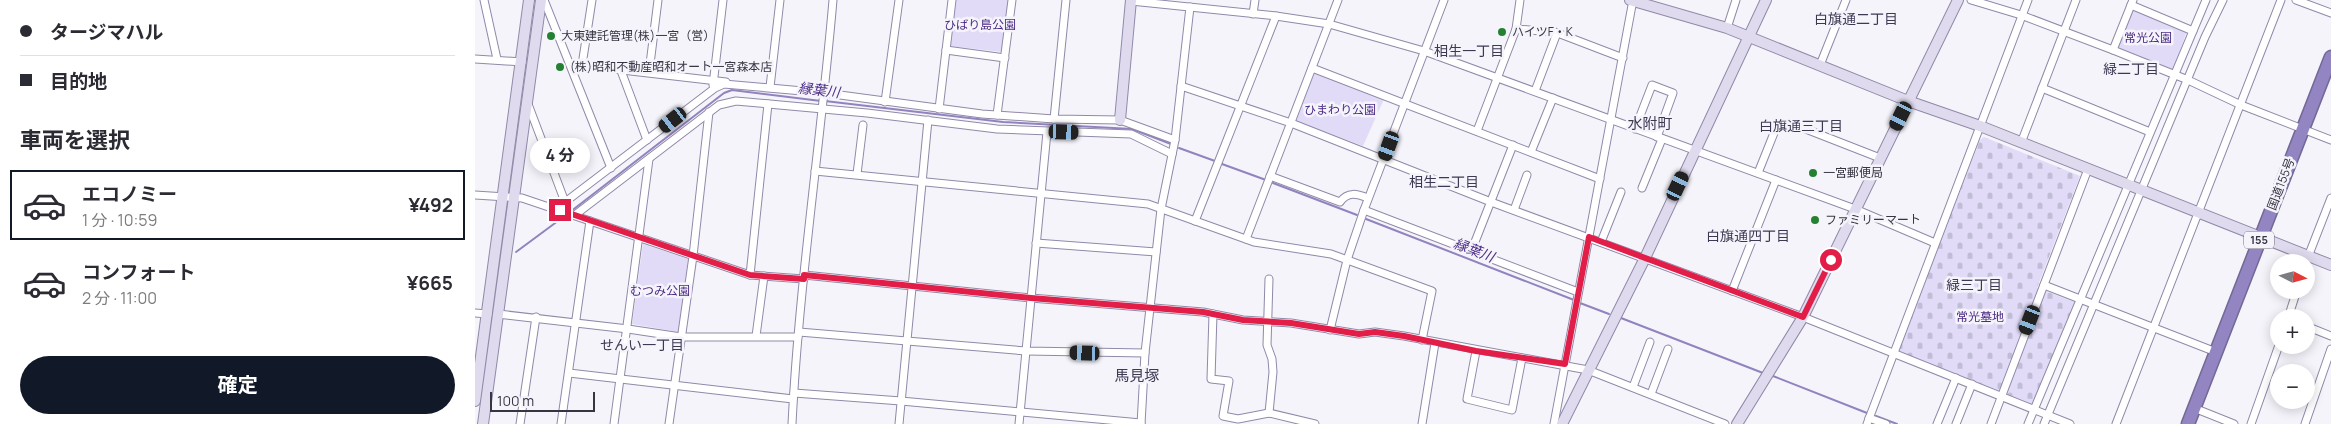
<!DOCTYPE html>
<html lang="ja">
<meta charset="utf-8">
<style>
:root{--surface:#fff;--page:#f7f7f7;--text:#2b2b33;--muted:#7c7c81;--line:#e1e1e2;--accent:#111827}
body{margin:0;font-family:Manrope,"Noto Sans JP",sans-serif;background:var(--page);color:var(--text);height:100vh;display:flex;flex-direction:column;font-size:19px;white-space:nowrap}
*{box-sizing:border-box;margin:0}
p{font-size:16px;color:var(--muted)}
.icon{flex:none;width:28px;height:28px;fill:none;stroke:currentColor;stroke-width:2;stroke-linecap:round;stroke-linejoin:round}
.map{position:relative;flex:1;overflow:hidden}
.details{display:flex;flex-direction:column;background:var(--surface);width:475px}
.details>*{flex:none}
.top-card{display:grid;align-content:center;height:110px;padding:0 20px;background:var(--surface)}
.needle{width:32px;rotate:96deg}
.fabs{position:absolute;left:1795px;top:254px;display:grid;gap:10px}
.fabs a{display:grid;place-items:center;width:45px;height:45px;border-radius:50%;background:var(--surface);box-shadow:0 2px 12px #0003;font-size:25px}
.scale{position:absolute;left:15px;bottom:12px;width:105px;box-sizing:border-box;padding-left:5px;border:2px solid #383543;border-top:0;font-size:14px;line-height:18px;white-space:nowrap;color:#383543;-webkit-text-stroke:4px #f5f4fb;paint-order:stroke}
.end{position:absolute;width:22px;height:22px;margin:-11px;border:6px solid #e11d48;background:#fff;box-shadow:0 0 0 2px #fff}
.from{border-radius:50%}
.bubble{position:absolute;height:35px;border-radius:18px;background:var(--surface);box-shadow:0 2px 12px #0003;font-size:16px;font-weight:700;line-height:35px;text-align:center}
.car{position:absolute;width:15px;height:30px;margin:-15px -8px;border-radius:6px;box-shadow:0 0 4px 1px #0007;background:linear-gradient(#222 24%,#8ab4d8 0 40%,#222 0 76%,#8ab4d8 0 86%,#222 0)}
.top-card b{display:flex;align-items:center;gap:18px;height:48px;font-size:19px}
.top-card b+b{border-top:1px solid var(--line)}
.top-card i{width:12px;height:12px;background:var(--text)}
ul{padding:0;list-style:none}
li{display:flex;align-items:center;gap:15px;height:70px;margin:0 10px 8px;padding:0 10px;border:2px solid transparent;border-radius:0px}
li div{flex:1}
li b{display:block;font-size:19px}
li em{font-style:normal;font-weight:700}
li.active{border-color:var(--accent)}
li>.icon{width:45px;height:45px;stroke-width:1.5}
h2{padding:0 20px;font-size:22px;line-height:60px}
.button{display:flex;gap:10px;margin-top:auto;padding:10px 20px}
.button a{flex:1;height:58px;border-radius:30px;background:var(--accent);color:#fff;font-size:20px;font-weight:700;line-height:58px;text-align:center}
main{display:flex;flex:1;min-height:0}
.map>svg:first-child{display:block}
.cemetery{fill:url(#cemetery-stones)}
.park{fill:#e1dbf8}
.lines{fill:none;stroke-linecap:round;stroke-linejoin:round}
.stream{stroke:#9283be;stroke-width:2}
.street-casing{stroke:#9089a8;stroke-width:9}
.secondary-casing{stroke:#9089a8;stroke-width:12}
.highway-casing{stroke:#736896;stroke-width:15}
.street{stroke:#fff;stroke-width:7}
.secondary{stroke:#dfdaed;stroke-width:10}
.highway{stroke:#9384c2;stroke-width:12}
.route{stroke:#e11d48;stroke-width:6}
.poi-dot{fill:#258132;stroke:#f5f4fb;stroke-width:2}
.labels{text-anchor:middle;stroke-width:5;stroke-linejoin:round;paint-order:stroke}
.shield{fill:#f5f4fb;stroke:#716e7a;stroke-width:1}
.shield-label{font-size:11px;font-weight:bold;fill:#383543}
.park-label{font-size:12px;fill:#4b2b84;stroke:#f5f4fb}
.poi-label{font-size:12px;fill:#383543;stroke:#f5f4fb;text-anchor:start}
.street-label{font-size:12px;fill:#383543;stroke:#f5f4fb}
.neighbourhood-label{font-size:14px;fill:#3e3853;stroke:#f5f4fb}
.water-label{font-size:14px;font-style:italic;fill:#4e2e87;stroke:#f5f4fb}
.quarter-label{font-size:15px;fill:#3e3853;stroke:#f5f4fb}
</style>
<main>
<section class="details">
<div class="top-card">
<b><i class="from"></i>タージマハル</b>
<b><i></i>目的地</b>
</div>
<h2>車両を選択</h2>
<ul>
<li class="active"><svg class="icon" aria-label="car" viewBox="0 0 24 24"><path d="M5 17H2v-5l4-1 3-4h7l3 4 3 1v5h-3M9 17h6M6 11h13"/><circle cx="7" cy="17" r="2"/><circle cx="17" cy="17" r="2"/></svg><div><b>エコノミー</b><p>1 分 · 10:59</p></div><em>¥492</em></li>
<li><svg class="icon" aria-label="car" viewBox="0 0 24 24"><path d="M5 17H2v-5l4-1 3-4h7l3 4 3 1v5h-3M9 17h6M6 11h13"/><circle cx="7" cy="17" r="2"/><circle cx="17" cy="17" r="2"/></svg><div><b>コンフォート</b><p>2 分 · 11:00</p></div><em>¥665</em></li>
</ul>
<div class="button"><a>確定</a></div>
</section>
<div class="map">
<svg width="1856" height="424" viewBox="0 0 1856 424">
<defs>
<pattern id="cemetery-stones" width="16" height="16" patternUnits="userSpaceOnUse" patternTransform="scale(1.25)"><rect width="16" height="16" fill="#e1dbf8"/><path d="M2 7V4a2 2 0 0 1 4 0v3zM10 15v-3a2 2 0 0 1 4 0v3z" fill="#c2bdd6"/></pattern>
</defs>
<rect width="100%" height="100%" fill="#f5f4fb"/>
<path class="cemetery" d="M 1509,137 L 1605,176 L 1562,288 L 1600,302 L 1556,406 L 1421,354 L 1505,140 Z"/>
<g class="park">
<path d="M 481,0 L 533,0 L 527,52 L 475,46 Z"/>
<path d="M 1658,9 L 1712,31 L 1698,70 L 1642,49 Z"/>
<path d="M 839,73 L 909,99 L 888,146 L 821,121 Z"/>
<path d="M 168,244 L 213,259 L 203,332 L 157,324 Z"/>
</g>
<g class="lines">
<g class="stream">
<path d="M 350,101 L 528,122 L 657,129 L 696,144"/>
<path d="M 704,148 L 740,161"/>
<path d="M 747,164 L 791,180"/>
<path d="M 798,183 L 882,215"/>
<path d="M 95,212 L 249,93 L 257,90 L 346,101"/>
<path d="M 891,219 L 1099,300"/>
<path d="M 41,252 L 91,215"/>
<path d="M 1105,303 L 1134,314"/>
<path d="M 1146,318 L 1288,373"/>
<path d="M 1298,376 L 1392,413"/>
<path d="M 1401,416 L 1422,424"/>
</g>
<defs>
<g id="street">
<path d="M 9,0 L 22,59"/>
<path d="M 69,0 L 136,168"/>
<path d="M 969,0 L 889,210 L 1103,292"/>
<path d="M 1496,0 L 1546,15 L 1638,50 L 1713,80 L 1766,105 L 1856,140"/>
<path d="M 1821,0 L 1856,13"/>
<path d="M 656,1 L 801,16 L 854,24 L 949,51 L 1380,209 L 1460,243"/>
<path d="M 1656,5 L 1718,31"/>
<path d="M 778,14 L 780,0"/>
<path d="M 1252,28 L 1261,0"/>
<path d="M 1041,29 L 1080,32 L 1148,58"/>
<path d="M 471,50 L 530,58"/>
<path d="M 1638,50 L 1658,0"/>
<path d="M 0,59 L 47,62"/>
<path d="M 95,64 L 251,82"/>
<path d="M 107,65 L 117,0"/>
<path d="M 1345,65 L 1371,0"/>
<path d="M 145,68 L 172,140"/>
<path d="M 837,68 L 1125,179"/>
<path d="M 174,72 L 183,0"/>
<path d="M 238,85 L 248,0"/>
<path d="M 706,86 L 816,123 L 1016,202 L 1328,317 L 1595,424"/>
<path d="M 295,87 L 305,0"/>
<path d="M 1567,88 L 1675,132"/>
<path d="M 1060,91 L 1082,33"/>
<path d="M 410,102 L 424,0"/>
<path d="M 53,104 L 90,202"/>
<path d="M 464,109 L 477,0"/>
<path d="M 522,115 L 537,0"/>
<path d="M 579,119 L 591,0"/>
<path d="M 1160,129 L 1177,85 L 1198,93 L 1182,137"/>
<path d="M 1002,131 L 1041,29 L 1045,0"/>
<path d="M 1546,143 L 1601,0"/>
<path d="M 1056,152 L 1078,98"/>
<path d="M 340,171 L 673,204 L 779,242 L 856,254 L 957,291 L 947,340"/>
<path d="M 1283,173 L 1303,123 L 1319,129 L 1323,126 L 1405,158"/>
<path d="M 382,174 L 388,125"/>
<path d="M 795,176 L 865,202 C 873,191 882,194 893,198"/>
<path d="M 1167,188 L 1187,139"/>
<path d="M 0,195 L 47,198 L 275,275 L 329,279"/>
<path d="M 81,209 L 240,88 L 249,84 L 350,93 L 507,114 L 579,119 L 645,120 L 700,140"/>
<path d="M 1039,210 L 1052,175"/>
<path d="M 100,215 L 244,105 L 261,101 L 392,113 L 522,129 L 656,134 L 697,154"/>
<path d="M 720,221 L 801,16"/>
<path d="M 771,239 L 863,0"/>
<path d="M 1126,242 L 1146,192"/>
<path d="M 561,243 L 681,252"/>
<path d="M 996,252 L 1038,145"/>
<path d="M 1831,262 L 1856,198"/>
<path d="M 275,275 L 293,104"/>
<path d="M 329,275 L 556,298 L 728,312 L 768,320 L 816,323 L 884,334 L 900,332 L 929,336 L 1113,370 L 1250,424"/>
<path d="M 794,279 L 792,345 L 797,359 L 798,372 L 794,413"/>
<path d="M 1569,285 L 1741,352"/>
<path d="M 1257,291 L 1301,180"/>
<path d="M 0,313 L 13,314"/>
<path d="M 23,314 L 153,329 L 206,337 L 323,337"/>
<path d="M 738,314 L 736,379 L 754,381 L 748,416 L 763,419 L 794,413 L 840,424"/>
<path d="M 1813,318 L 1822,290"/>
<path d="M 1831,326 L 1856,336"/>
<path d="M 855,330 L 872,260 L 889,210"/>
<path d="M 324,332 L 551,351 L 670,353"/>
<path d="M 281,336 L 289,276"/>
<path d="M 1001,351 L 992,399 L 1037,410 L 1047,358"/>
<path d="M 94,373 L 318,399"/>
<path d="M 1158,387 L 1175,342"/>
<path d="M 319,393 L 426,401 L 666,423"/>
<path d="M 1176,394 L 1193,349"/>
<path d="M 1719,408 L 1759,424"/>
<path d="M 1394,418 L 1411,424"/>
<path d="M 45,424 L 61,317"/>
<path d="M 86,424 L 115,221"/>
<path d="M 139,424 L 174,159"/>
<path d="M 194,424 L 218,256 L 234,112"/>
<path d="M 317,424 C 324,282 346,141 358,0"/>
<path d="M 424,424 L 453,120"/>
<path d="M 544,424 L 572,132"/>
<path d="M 666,424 L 670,353 L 686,209 L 700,140 L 715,7"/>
<path d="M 947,424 L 960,343"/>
<path d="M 1079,424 L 1158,0"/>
<path d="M 1392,424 L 1553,0"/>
<path d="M 1462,424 L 1481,378"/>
<path d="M 1481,424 L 1497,384"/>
<path d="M 1516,424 L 1613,169"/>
<path d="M 1553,424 L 1731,0"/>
<path d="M 1569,424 L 1730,37 L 1748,0"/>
<path d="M 1641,424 L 1806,0"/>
<path d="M 1776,424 L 1804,345"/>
<path d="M 1830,424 L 1856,349"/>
</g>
<g id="secondary">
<path d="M 1155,0 L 1252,28 L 1433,101 L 1505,126 L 1856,265"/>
<path d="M 645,120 L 656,0"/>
<path d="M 0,401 L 54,0"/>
<path d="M 8,424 L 66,0"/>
<path d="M 1087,424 L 1170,258 L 1291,0"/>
<path d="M 1262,424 L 1328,317 L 1483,0"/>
</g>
<path id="highway" d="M 1713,424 L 1856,57"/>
</defs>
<use href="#street" class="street-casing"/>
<use href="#secondary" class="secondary-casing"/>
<use href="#highway" class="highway-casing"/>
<use href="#street" class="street"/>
<use href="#secondary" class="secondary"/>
<use href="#highway" class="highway"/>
</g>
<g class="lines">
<path class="route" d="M 85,210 L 275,275 L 329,279 L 329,275 L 556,298 L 728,312 L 768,320 L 816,323 L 884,334 L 900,332 L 929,336 L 1001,351 L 1090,364 L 1114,237 L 1328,317 L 1356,260"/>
</g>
<g class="poi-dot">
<circle cx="1027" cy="32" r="5"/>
<circle cx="76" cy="36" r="5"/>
<circle cx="85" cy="67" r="5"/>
<circle cx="1338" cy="173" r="5"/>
<circle cx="1340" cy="220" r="5"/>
</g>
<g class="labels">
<rect class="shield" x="1769" y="231.5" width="30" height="17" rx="4"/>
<g class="shield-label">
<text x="1784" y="244">155</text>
</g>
<g class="park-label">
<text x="505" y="29">ひばり島公園</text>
<text x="1673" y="42">常光公園</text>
<text x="865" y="114">ひまわり公園</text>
<text x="185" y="295">むつみ公園</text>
<text x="1505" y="321">常光墓地</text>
</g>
<g class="poi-label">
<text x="1037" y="36">ハイツF・K</text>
<text x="86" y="40">大東建託管理(株)一宮（営）</text>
<text x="95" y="71">(株)昭和不動産昭和オート一宮森本店</text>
<text x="1348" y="177">一宮郵便局</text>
<text x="1350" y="224">ファミリーマート</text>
</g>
<g class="street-label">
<text transform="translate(1806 184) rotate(-69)" y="4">国道155号</text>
</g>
<g class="neighbourhood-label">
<text x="1381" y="24">白旗通二丁目</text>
<text x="994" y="56">相生一丁目</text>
<text x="1656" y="74">緑二丁目</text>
<text x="1326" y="131">白旗通三丁目</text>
<text x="969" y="187">相生二丁目</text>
<text x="1273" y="241">白旗通四丁目</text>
<text x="1499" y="290">緑三丁目</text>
<text x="167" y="350">せんい一丁目</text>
</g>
<g class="water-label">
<text transform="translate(344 90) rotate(7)" y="5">縁葉川</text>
<text transform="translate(999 250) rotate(21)" y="5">縁葉川</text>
</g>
<g class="quarter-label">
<text x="1175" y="129">水附町</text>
<text x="662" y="381">馬見塚</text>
</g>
</g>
</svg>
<div class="fabs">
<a><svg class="needle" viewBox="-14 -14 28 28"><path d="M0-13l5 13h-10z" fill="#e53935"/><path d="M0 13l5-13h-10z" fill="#7c7c81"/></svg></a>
<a>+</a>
<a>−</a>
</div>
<div class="scale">100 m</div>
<i class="end from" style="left:1356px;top:260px"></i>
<i class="end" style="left:85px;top:210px"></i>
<div class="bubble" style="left:55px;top:138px;width:60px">4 分</div>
<i class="car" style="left:1426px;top:116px;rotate:206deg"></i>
<i class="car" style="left:198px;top:120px;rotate:232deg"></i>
<i class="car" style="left:589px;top:132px;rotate:92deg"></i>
<i class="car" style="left:914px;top:146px;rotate:200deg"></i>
<i class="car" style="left:1203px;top:186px;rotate:25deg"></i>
<i class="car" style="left:1555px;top:320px;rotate:201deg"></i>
<i class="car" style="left:610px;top:353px;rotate:272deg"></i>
</div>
</main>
